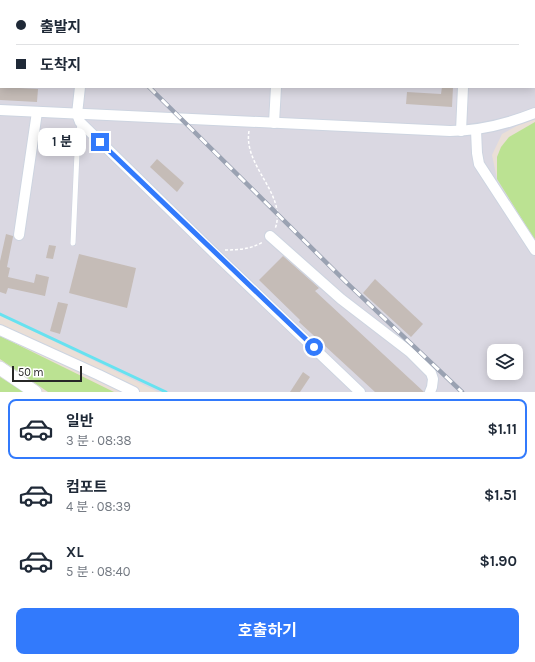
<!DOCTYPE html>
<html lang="ko">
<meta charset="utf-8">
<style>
:root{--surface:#fff;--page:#f2f2f3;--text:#1f2937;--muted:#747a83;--line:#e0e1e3;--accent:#327afc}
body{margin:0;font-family:Karla,"Noto Sans KR",sans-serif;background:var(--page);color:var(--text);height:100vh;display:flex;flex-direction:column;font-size:15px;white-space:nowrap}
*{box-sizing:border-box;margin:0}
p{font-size:13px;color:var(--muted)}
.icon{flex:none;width:22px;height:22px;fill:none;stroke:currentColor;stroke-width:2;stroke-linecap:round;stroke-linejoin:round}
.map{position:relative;height:392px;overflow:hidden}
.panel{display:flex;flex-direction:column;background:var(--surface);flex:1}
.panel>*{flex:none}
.banner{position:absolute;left:0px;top:0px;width:535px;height:88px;box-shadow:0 2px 10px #0003;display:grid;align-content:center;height:88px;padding:0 16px;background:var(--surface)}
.fabs{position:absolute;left:487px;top:344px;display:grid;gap:8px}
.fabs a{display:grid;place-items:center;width:36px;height:36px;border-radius:8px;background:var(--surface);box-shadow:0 2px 10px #0003;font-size:20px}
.scale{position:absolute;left:12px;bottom:10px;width:70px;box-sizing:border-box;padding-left:4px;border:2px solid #272727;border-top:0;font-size:11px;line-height:14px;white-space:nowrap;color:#272727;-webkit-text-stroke:3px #fff;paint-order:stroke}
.end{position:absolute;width:18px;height:18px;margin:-9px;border:5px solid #327afc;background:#fff;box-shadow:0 0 0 2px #fff}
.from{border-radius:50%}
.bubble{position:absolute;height:28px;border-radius:8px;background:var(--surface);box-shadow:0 2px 10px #0003;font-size:13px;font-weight:700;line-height:28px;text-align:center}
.banner b{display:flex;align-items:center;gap:14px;height:38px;font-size:15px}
.banner b+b{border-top:1px solid var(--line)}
.banner i{width:10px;height:10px;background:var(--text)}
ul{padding:7px 0 0;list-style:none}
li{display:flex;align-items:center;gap:12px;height:60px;margin:0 8px 6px;padding:0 8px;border:2px solid transparent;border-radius:8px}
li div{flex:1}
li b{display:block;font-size:15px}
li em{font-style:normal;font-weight:700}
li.selected{border-color:var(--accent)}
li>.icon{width:36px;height:36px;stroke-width:1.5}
.button{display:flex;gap:8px;margin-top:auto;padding:8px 16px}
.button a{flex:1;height:46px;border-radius:8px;background:var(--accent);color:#fff;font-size:16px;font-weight:700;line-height:46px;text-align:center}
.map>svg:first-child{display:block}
.industrial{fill:#dad8e2;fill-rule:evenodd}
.green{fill:#bbe292}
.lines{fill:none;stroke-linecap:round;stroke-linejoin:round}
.stream{stroke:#67e2f0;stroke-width:3}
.building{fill:#c5bcb7}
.service-casing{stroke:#cdd4e0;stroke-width:6}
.minor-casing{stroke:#cdd4e0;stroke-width:12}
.tertiary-casing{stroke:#cdd4e0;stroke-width:14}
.path{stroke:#fff;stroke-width:1.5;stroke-dasharray:3 2;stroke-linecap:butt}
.service{stroke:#fff;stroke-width:5}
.minor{stroke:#fff;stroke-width:10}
.tertiary{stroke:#fff;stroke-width:13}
.rail-casing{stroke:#9aa2b2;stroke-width:4.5}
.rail{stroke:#fff;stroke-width:3;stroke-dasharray:9;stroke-linecap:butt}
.route{stroke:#327afc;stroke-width:5}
</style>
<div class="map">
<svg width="535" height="392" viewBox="0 0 535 392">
<rect width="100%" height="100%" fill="#eadfd7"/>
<path class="industrial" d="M 0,0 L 535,0 L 535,116 L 502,134 L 492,155 L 497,179 L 535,240 L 535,392 L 158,392 L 0,315 ZM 1,1 L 534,1 L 534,87 L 1,87 ZM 494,351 L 516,351 L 516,373 L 494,373 Z"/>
<g class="green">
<path d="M 535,122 L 535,240 L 497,179 L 497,157 L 501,147 L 509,137 Z"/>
<path d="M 0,336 L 114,392 L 48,392 L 0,359 Z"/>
<path d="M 0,377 L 24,392 L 0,392 Z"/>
</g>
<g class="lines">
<path class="stream" d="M 0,314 L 166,392"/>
</g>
<g class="building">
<path d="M 0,87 L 38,89 L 37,102 L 0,100 Z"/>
<path d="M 442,87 L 453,87 L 452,107 L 406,104 L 407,92 L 441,94 Z"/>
<path d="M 157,159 L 184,183 L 177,192 L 150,167 Z"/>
<path d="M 6,234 L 13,236 L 13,237 L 7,267 L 10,268 L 8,277 L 34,283 L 36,274 L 49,277 L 45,296 L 8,288 L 6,294 L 0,292 L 0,261 Z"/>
<path d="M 49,245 L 56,246 L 53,259 L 46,258 Z"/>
<path d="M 79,254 L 136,268 L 127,308 L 69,293 Z"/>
<path d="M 283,256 L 319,288 L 315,291 L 424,392 L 375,392 L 299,322 L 300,320 L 259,280 Z"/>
<path d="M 375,279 L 423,324 L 411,337 L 363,293 Z"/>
<path d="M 58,302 L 68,304 L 60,334 L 50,331 Z"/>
<path d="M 303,372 L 310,377 L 300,392 L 290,392 Z"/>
</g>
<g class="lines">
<defs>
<path id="service" d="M 73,243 L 77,153 L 80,123"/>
<g id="minor">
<path d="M 87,1 L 87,0"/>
<path d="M 281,1 L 281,0"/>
<path d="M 468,1 L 468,0"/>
<path d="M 80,87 L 77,114 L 80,122 L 211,250 L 360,392"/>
<path d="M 0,110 L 450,131 C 480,131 507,124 535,113"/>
<path d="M 274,123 L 276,87"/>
<path d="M 476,130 L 477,153 L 479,164 L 535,250"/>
<path d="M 461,131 L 463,87"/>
<path d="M 19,235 L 37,112"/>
<path d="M 270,236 L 341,299 L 410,352 L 431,373 L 433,379 L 432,387 L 430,392"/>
<path d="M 0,330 L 99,375 L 134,392"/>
</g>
<path id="tertiary" d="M 0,368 L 35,392"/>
</defs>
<use href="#service" class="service-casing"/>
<use href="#minor" class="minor-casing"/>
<use href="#tertiary" class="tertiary-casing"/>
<g class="path">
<path d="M 249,131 C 243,167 288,194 275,229"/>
<path d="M 225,250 C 239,250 251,249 263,242"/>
</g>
<use href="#service" class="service"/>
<use href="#minor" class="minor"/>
<use href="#tertiary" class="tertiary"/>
<defs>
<g id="rail">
<path d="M 79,0 L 79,1"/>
<path d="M 149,87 L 347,283 L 462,392"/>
</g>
</defs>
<use href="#rail" class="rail-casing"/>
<use href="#rail" class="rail"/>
</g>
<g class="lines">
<path class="route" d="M 100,142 L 314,347"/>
</g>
</svg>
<div class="fabs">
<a><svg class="icon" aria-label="layers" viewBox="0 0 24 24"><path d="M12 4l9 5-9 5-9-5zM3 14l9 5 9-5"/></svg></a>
</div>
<div class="scale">50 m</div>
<i class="end from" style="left:314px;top:347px"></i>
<i class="end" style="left:100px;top:142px"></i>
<div class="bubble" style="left:38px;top:128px;width:48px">1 분</div>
<div class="banner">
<b><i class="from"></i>출발지</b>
<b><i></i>도착지</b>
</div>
</div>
<section class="panel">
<ul>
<li class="selected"><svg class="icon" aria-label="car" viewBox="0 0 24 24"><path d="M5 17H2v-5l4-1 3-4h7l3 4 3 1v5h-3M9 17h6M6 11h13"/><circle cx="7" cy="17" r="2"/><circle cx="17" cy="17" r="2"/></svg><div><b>일반</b><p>3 분 · 08:38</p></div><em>$1.11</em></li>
<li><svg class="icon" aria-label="car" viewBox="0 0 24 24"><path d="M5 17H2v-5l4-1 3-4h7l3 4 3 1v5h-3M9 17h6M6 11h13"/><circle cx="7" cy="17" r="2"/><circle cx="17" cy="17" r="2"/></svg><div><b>컴포트</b><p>4 분 · 08:39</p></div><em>$1.51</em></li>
<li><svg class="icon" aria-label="car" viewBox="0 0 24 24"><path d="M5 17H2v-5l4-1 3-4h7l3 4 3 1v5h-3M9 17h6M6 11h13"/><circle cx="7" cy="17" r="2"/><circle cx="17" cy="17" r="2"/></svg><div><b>XL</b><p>5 분 · 08:40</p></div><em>$1.90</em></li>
</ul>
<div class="button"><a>호출하기</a></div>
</section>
